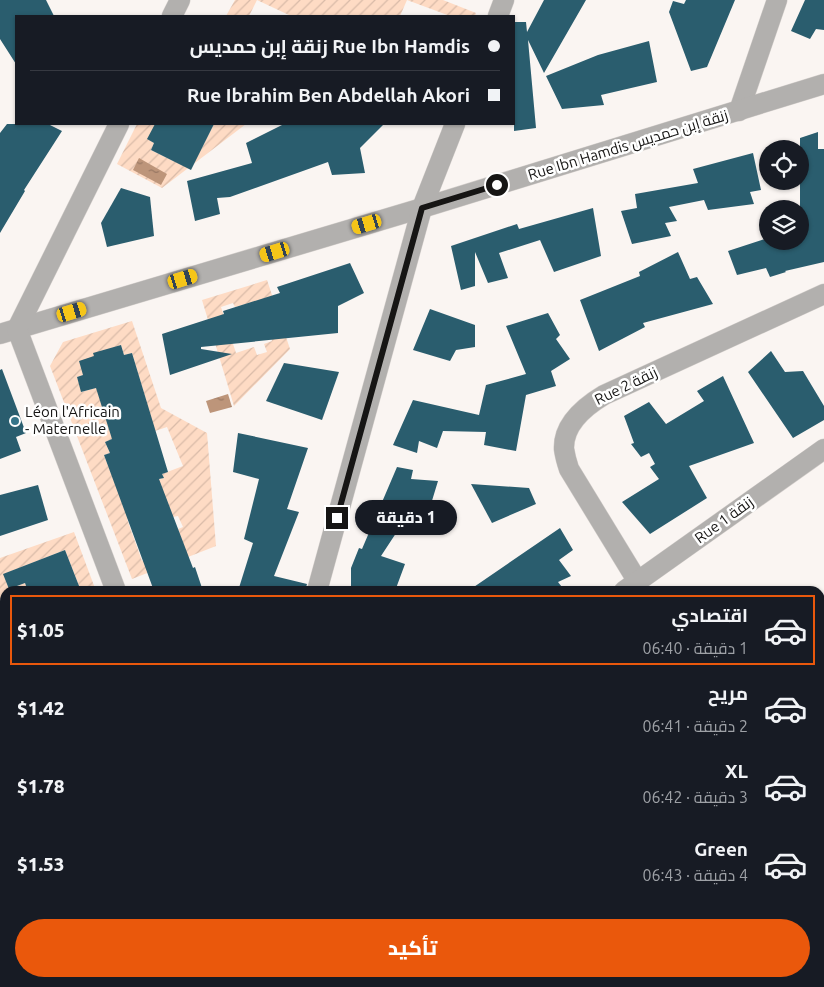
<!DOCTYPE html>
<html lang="ar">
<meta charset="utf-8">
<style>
:root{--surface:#171b24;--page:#242831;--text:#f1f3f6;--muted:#9ea1a6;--line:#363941;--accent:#ea580c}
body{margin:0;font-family:Ubuntu,Cairo,sans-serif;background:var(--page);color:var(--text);direction:rtl;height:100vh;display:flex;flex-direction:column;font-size:19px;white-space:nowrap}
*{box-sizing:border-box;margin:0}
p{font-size:16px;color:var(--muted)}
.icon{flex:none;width:28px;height:28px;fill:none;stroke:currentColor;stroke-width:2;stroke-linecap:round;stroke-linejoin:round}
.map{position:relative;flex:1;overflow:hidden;direction:ltr}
.panel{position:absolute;left:0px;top:586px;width:825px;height:401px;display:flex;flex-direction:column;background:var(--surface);border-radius:15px 15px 0 0;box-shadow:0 1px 4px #0004;direction:rtl}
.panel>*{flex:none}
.banner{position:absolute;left:15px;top:15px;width:500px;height:110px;border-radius:0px;box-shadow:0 1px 4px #0004;direction:rtl;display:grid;align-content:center;height:110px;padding:0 15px;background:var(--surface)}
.buttons{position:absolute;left:759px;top:140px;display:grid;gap:10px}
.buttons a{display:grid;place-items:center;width:50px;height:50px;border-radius:50%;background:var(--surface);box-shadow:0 1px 4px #0004;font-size:25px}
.end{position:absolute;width:22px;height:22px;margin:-11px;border:6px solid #161514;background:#fff;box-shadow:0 0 0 2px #fff}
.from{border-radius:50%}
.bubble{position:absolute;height:35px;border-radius:18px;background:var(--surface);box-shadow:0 1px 4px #0004;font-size:16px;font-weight:800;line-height:35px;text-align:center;direction:rtl}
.car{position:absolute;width:15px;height:30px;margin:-15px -8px;border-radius:6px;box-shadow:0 0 4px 1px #0007;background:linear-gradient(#f5c518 24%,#345 0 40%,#f5c518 0 76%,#345 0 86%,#f5c518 0)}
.banner b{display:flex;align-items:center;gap:18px;height:48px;font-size:19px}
.banner b+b{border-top:1px solid var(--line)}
.banner i{width:12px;height:12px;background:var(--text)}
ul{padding:9px 0 0;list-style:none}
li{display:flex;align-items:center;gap:15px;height:70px;margin:0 10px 8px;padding:0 5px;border:2px solid transparent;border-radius:0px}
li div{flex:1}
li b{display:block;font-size:19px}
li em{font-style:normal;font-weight:800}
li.active{border-color:var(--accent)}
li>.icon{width:45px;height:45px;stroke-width:1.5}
.primary-button{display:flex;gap:10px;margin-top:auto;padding:10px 15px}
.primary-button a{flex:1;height:58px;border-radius:30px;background:var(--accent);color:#fff;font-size:20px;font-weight:800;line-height:58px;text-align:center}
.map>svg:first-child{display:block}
.garden{fill:url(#garden-furrows);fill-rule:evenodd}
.water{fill:url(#water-ripples)}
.building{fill:#2a5d6e}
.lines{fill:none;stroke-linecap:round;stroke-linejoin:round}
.street-casing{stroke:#d6d1ce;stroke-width:21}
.street{stroke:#b2b0ae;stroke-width:20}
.route{stroke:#161514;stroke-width:6}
.poi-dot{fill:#357489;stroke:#fff;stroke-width:2}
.labels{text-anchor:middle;stroke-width:5;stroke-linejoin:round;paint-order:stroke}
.street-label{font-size:15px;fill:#161514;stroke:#fff}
.poi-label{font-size:15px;fill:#161514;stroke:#fff;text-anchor:start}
</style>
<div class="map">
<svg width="824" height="987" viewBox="0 0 824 987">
<defs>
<pattern id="garden-furrows" width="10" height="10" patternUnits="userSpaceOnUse" patternTransform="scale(1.25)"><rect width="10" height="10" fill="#fedbc4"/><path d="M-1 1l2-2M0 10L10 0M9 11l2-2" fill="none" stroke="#d9bba8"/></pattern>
<pattern id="water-ripples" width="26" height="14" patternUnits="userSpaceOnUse" patternTransform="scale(1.25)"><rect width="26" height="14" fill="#bd957a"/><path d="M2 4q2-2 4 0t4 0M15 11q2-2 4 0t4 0" fill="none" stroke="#997863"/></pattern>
</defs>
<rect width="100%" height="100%" fill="#faf5f2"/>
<g class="garden">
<path d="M 235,0 L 443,0 L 476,13 L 475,16 L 450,16 L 407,0 L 400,16 L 291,16 L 257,0 L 249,16 L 226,16 Z"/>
<path d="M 137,124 L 155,124 L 148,139 L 154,143 L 151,150 L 173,161 L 177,153 L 201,150 L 214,124 L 246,124 L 162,188 L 117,164 Z"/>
<path d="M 267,280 L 290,349 L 234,406 L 202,300 ZM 259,300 L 272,341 L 264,344 L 267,352 L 257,355 L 254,347 L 236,353 L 221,307 L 233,303 L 235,307 Z"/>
<path d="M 132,321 L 161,408 L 207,433 L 216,546 L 132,579 L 50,366 L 63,342 ZM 121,345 L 124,355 L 132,353 L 146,400 L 105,385 L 82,392 L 77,377 L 83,375 L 94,356 ZM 146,426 L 149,433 L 167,427 L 183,466 L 162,474 L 163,478 L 119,494 L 104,455 L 110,453 L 105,442 ZM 147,511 L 173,517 L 178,516 L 183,527 L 178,529 L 184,546 L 142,561 L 127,519 Z"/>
<path d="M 74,532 L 96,591 L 81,591 L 65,550 L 4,574 L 9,589 L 25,583 L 28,591 L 5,591 L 5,597 L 0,599 L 0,558 Z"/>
</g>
<g class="water">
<path d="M 139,158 L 167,174 L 161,185 L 133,170 Z"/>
<path d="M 228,394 L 232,407 L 210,413 L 206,401 Z"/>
</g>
<g class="building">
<path d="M 0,0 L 46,0 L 54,16 L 16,16 L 16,64 L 0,39 Z"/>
<path d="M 544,0 L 586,0 L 544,73 L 528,40 L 536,128 L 514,131 L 514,22 L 526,22 L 527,32 Z"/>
<path d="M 686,0 L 735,0 L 707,67 L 691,71 L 669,12 L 673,1 L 684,4 Z"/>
<path d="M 805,0 L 824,0 L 824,30 L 816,29 L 810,39 L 791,31 Z"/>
<path d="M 649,41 L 657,82 L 601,95 L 604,105 L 562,109 L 546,76 L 598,55 Z"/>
<path d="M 7,124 L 48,124 L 62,131 L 24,190 L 25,191 L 0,233 L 0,133 Z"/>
<path d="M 155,124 L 214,124 L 191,170 L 151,150 L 154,143 L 147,139 Z"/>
<path d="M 284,124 L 384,124 L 360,148 L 365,173 L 332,175 L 328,162 L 230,197 L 217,198 L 220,214 L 195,221 L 187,181 L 252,163 L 246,143 Z"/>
<path d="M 818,132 L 818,149 L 824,149 L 824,262 L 785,271 L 786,272 L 770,277 L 766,268 L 737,275 L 728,251 L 768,238 L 768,241 L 800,241 L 800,138 Z"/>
<path d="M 753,153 L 761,190 L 750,192 L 754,204 L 708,210 L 704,200 L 669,207 L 677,221 L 665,223 L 671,236 L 632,244 L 621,211 L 637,208 L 635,194 L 698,183 L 693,169 Z"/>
<path d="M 121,188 L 150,197 L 154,236 L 107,247 L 101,223 Z"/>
<path d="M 593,208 L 601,256 L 554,272 L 540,240 L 499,253 L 508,278 L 488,283 L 475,252 L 475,286 L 461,290 L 451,246 L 517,224 L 519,229 Z"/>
<path d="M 678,252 L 690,279 L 697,277 L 713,304 L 643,323 L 645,327 L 599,351 L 580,300 L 640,276 L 639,272 Z"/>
<path d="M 350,263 L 364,293 L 338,306 L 338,333 L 201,347 L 201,349 L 232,354 L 170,375 L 162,334 L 224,314 L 223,311 L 280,293 L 277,287 Z"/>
<path d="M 430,309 L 475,325 L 475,347 L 456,350 L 450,361 L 413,350 Z"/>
<path d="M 548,313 L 560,335 L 556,339 L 570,359 L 551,371 L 556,386 L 526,395 L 516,451 L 484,445 L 486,432 L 443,431 L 437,448 L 419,441 L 417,453 L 393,445 L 413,400 L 479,415 L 486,385 L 526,374 L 506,326 Z"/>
<path d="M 121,345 L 124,355 L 132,353 L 168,472 L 162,474 L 164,478 L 159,479 L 193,568 L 195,567 L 203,591 L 154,591 L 104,455 L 110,453 L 105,442 L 112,439 L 96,388 L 81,392 L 77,377 L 83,375 L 79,361 L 94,356 L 93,353 Z"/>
<path d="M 771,351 L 785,372 L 803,371 L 824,406 L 824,420 L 793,438 L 748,372 Z"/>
<path d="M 284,363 L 339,372 L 322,420 L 266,401 Z"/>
<path d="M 2,369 L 26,433 L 16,437 L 21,451 L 0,459 L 0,370 Z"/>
<path d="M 723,376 L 754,443 L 689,466 L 707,498 L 650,534 L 622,502 L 659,479 L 650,467 L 655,464 L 649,453 L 641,457 L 631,444 L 634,443 L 624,416 L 649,402 L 666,424 L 704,401 L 697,391 Z"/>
<path d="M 238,433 L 308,448 L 287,509 L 299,512 L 274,576 L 307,584 L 305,591 L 238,591 L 253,543 L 244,539 L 259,479 L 233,472 Z"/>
<path d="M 397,467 L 413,470 L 411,479 L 438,481 L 424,527 L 404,521 L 381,556 L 405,564 L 395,591 L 351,591 L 351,568 L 359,548 L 362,549 Z"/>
<path d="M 471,484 L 529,488 L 536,504 L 492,523 Z"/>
<path d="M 38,485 L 48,520 L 0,536 L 0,495 Z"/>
<path d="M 560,528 L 573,550 L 559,560 L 571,576 L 558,582 L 565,591 L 468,591 Z"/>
<path d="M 65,550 L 81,591 L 28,591 L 25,583 L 9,589 L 3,574 Z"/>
</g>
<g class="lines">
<defs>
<g id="street">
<path d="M 172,16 L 180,0"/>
<path d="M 498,16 L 504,0"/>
<path d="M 739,111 L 777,0"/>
<path d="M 0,334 L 422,208 L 824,84"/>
<path d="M 638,582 L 569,469 C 567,463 565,456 564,449 C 563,424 584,407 604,395 L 824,294"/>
<path d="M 116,591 L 17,329 L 119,124"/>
<path d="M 317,591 L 422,208 L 455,124"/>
<path d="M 624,591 L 824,449"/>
<path d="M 820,697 L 824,694"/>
<path d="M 0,849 L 5,849"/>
<path d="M 415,982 L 419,987"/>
<path d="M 787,982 L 788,987"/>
<path d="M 456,987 L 462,982"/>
</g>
</defs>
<use href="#street" class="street-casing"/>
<use href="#street" class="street"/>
</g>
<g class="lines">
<path class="route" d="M 337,518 L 422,208 L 497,185"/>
</g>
<circle class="poi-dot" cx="15" cy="421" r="5"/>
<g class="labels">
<g class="street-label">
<text transform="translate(628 145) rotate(-17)" y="5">Rue Ibn Hamdis زنقة إبن حمديس</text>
<text transform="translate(626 386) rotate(-26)" y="5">Rue 2 زنقة</text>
<text transform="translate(724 520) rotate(-36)" y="5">Rue 1 زنقة</text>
</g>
<g class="poi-label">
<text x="25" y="417">Léon l'Africain<tspan x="25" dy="17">- Maternelle</tspan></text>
</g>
</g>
</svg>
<div class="buttons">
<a><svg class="icon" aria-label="locate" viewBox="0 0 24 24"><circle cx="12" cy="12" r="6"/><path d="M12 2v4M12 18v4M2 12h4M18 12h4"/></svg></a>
<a><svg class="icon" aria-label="layers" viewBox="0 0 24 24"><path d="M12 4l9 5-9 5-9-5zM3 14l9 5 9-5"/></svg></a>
</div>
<i class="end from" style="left:497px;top:185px"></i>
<i class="end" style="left:337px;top:518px"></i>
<div class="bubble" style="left:355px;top:500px;width:102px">1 دقيقة</div>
<i class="car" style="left:367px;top:224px;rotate:253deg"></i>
<i class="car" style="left:275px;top:252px;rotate:253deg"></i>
<i class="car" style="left:183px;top:279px;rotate:73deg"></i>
<i class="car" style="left:72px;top:312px;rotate:73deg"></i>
<div class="banner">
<b><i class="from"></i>Rue Ibn Hamdis زنقة إبن حمديس</b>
<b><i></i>Rue Ibrahim Ben Abdellah Akori</b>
</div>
<section class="panel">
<ul>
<li class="active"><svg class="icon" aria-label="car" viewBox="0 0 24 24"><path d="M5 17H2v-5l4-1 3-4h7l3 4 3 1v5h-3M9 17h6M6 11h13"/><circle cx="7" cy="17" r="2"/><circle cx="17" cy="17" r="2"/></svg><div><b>اقتصادي</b><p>1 دقيقة · 06:40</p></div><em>$1.05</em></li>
<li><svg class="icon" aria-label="car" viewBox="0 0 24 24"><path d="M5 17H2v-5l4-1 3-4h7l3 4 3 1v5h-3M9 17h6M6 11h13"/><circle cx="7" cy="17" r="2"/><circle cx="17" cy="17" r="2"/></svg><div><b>مريح</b><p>2 دقيقة · 06:41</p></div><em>$1.42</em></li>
<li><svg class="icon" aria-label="car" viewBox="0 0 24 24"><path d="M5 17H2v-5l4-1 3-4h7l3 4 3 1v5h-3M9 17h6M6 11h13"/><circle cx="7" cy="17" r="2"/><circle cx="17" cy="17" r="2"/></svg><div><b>XL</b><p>3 دقيقة · 06:42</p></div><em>$1.78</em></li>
<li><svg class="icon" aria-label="car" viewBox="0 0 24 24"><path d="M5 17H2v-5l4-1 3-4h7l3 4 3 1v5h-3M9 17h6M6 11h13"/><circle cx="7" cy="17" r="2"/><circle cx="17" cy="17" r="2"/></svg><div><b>Green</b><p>4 دقيقة · 06:43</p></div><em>$1.53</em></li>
</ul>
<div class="primary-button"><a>تأكيد</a></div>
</section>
</div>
